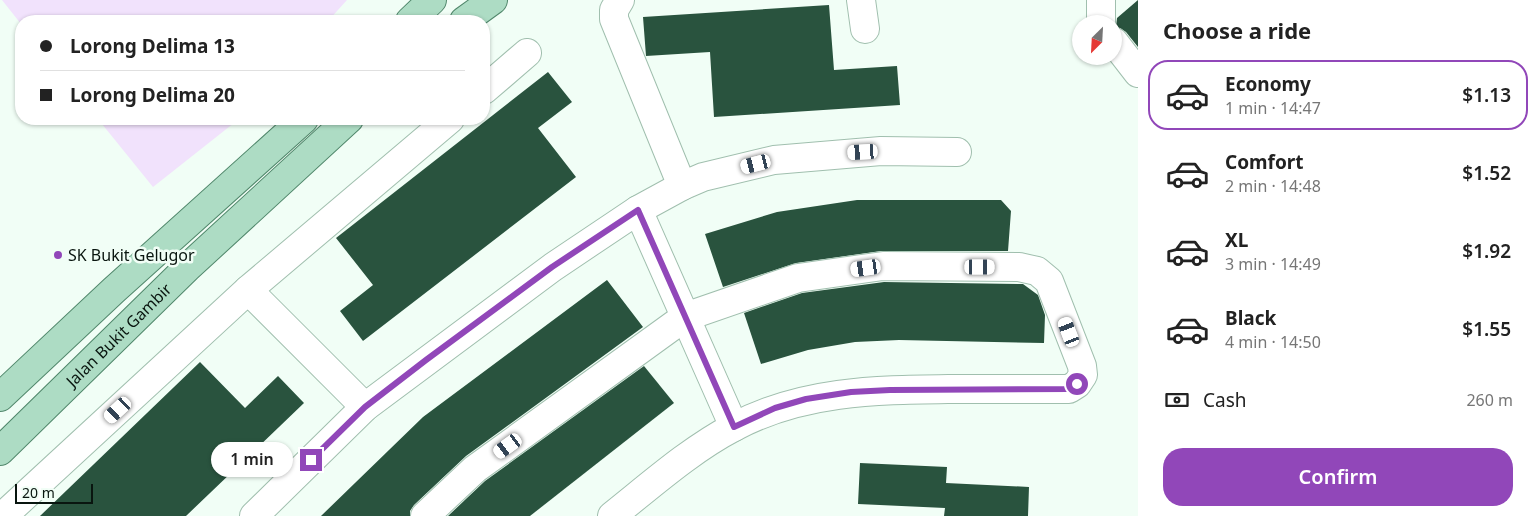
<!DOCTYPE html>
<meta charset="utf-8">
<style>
:root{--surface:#fff;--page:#f2f2f2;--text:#222;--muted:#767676;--line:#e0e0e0;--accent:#9147b9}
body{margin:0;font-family:"Noto Sans",sans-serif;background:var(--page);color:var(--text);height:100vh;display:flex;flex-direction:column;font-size:19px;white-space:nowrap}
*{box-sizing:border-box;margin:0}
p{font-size:16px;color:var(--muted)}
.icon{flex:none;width:28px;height:28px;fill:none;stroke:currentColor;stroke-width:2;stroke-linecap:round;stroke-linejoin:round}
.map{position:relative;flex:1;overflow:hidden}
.sheet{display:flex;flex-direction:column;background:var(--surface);width:400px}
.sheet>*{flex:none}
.top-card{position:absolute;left:15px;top:15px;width:475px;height:110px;border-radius:20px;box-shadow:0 1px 4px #0004;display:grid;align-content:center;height:110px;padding:0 25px;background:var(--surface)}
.needle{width:32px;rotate:204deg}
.fabs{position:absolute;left:1072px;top:15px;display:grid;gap:10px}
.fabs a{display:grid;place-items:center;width:50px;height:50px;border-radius:50%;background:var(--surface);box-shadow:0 1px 4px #0004;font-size:25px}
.scale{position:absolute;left:15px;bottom:12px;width:78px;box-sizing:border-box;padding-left:5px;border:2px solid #09150f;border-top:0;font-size:14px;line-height:18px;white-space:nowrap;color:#09150f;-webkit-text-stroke:4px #f1fef6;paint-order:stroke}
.end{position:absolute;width:22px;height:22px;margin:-11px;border:6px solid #9147b9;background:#fff;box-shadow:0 0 0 2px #fff}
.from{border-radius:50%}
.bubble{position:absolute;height:35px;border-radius:18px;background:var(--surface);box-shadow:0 1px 4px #0004;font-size:16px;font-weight:600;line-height:35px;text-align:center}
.car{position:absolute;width:15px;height:30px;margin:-15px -8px;border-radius:6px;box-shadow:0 0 4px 1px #0007;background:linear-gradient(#fff 24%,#345 0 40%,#fff 0 76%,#345 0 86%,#fff 0)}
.top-card b{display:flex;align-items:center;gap:18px;height:48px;font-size:19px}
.top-card b+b{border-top:1px solid var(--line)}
.top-card i{width:12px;height:12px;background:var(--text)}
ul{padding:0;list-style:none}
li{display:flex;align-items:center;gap:15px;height:70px;margin:0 10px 8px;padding:0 15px;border:2px solid transparent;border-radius:20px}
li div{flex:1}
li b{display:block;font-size:19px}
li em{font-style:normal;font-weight:600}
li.on{border-color:var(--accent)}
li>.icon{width:45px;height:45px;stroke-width:1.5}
h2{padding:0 25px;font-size:22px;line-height:60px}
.pay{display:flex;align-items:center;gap:12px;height:55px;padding:0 25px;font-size:19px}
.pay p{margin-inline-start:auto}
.primary-button{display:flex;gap:10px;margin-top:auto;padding:10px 25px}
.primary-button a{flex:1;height:58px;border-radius:20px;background:var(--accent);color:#fff;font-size:20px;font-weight:600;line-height:58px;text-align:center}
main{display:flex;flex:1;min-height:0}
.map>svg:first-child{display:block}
.green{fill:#f1e2fc}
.building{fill:#29533e}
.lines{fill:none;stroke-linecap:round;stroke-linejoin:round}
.minor-casing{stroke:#a0bfae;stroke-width:30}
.major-casing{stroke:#50876b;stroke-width:30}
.minor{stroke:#fff;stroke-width:28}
.major{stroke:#addcc4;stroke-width:28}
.route{stroke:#9147b9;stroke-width:6}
.poi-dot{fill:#9147b9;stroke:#f1fef6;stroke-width:2}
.labels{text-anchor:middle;stroke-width:5;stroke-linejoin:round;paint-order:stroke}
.poi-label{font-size:16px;fill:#09150f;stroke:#f1fef6;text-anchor:start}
.street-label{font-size:16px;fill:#09150f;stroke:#f1fef6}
</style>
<main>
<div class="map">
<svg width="1138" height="516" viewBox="0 0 1138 516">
<rect width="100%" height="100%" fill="#f1fef6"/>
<g class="green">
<path d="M 2,0 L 347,0 L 328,21 L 21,21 L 21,24 Z"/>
<path d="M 98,119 L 239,119 L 153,187 Z"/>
</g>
<g class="building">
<path d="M 1138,0 L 1138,47 L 1126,32 L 1120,28 L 1116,27 L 1117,18 Z"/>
<path d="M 829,5 L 834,70 L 897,66 L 900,105 L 714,117 L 710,52 L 646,56 L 643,17 Z"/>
<path d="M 548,72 L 572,102 L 538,128 L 576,177 L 363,341 L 340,311 L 373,285 L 336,238 Z"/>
<path d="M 857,200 L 1001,200 L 1011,211 L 1008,251 L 881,251 L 796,263 L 723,287 L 705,234 L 777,212 Z"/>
<path d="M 607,280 L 643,327 L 466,456 L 414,505 L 410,511 L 410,516 L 321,516 L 423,417 Z"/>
<path d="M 884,282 L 1023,284 L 1038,295 L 1045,315 L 1044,343 L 899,340 L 855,342 L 808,350 L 761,364 L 744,313 L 802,293 Z"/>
<path d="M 200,362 L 245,408 L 278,376 L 304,403 L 186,516 L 40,516 Z"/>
<path d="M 644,366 L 674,403 L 530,516 L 448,516 L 485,481 Z"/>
<path d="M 860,463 L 947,467 L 946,483 L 1029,487 L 1028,516 L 944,516 L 945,508 L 858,504 Z"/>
</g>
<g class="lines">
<defs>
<g id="minor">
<path d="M 620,0 L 614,10 L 614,19 L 682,186"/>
<path d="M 861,0 L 865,29"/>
<path d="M 1101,0 L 1101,24"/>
<path d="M 1114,42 L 1138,73"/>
<path d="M 484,90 L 527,53"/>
<path d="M 638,210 L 734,427"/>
<path d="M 248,290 L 450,119"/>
<path d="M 3,516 L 248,290 L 365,407"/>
<path d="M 254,516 L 365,407 L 553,267 L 638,210 L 682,186 L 703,177 L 774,160 L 881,151 L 957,152"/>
<path d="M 425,516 L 475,469 L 685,317 L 798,278 L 883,266 L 1019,267 L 1037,271 L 1049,281 L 1082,366 L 1083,375 L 1077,384 L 1069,389 C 1028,389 988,389 948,389 C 874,390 801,391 734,427 C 690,450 651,485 612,516"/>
</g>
<g id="major">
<path d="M 410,21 L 432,0"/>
<path d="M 464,21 L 493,0"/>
<path d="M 0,397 L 114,290 L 304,119"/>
<path id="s1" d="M 0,451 L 187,268 L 349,119"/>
</g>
</defs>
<use href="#minor" class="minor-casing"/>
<use href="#major" class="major-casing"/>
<use href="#minor" class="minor"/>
<use href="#major" class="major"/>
</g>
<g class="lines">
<path class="route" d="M 311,460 L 365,407 L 426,360 L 552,267 L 638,210 L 734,427 L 775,408 L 806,399 L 851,392 L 890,390 L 1069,389 L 1077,384"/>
</g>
<circle class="poi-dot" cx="58" cy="255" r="5"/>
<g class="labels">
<g class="poi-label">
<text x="68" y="261">SK Bukit Gelugor</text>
</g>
<g class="street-label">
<text dy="6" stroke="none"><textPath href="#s1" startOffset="166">Jalan Bukit Gambir</textPath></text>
</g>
</g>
</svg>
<div class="fabs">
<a><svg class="needle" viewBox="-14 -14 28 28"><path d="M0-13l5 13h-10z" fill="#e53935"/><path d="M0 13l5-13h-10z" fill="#767676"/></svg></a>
</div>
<div class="scale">20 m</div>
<i class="end from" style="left:1077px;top:384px"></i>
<i class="end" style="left:311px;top:460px"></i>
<div class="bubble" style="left:211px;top:442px;width:82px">1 min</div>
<i class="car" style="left:863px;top:152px;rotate:267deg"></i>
<i class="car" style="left:756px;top:164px;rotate:256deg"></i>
<i class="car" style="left:980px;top:267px;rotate:90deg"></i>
<i class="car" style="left:866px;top:268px;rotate:262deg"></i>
<i class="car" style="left:1069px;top:332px;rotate:339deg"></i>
<i class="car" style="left:118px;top:410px;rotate:227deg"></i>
<i class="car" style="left:508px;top:446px;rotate:234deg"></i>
<div class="top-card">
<b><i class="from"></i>Lorong Delima 13</b>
<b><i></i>Lorong Delima 20</b>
</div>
</div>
<section class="sheet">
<h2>Choose a ride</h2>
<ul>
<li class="on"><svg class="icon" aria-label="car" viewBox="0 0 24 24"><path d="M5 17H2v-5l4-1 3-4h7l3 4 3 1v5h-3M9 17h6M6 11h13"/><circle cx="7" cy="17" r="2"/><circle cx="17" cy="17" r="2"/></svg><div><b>Economy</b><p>1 min · 14:47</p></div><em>$1.13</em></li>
<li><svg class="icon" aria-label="car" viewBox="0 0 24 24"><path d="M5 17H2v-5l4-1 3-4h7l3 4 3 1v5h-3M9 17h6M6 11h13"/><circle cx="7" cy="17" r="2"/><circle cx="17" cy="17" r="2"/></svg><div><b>Comfort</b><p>2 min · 14:48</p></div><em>$1.52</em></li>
<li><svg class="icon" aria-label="car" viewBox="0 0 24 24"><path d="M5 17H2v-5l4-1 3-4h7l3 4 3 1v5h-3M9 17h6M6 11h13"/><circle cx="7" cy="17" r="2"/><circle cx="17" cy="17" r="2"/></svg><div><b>XL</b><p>3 min · 14:49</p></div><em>$1.92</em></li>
<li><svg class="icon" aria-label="car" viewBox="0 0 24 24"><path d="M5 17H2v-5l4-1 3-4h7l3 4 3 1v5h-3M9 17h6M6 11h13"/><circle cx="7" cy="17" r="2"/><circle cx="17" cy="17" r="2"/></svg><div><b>Black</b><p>4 min · 14:50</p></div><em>$1.55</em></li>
</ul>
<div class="pay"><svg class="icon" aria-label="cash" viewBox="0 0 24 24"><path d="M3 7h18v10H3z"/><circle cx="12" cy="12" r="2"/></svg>Cash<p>260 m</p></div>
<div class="primary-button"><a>Confirm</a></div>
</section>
</main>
